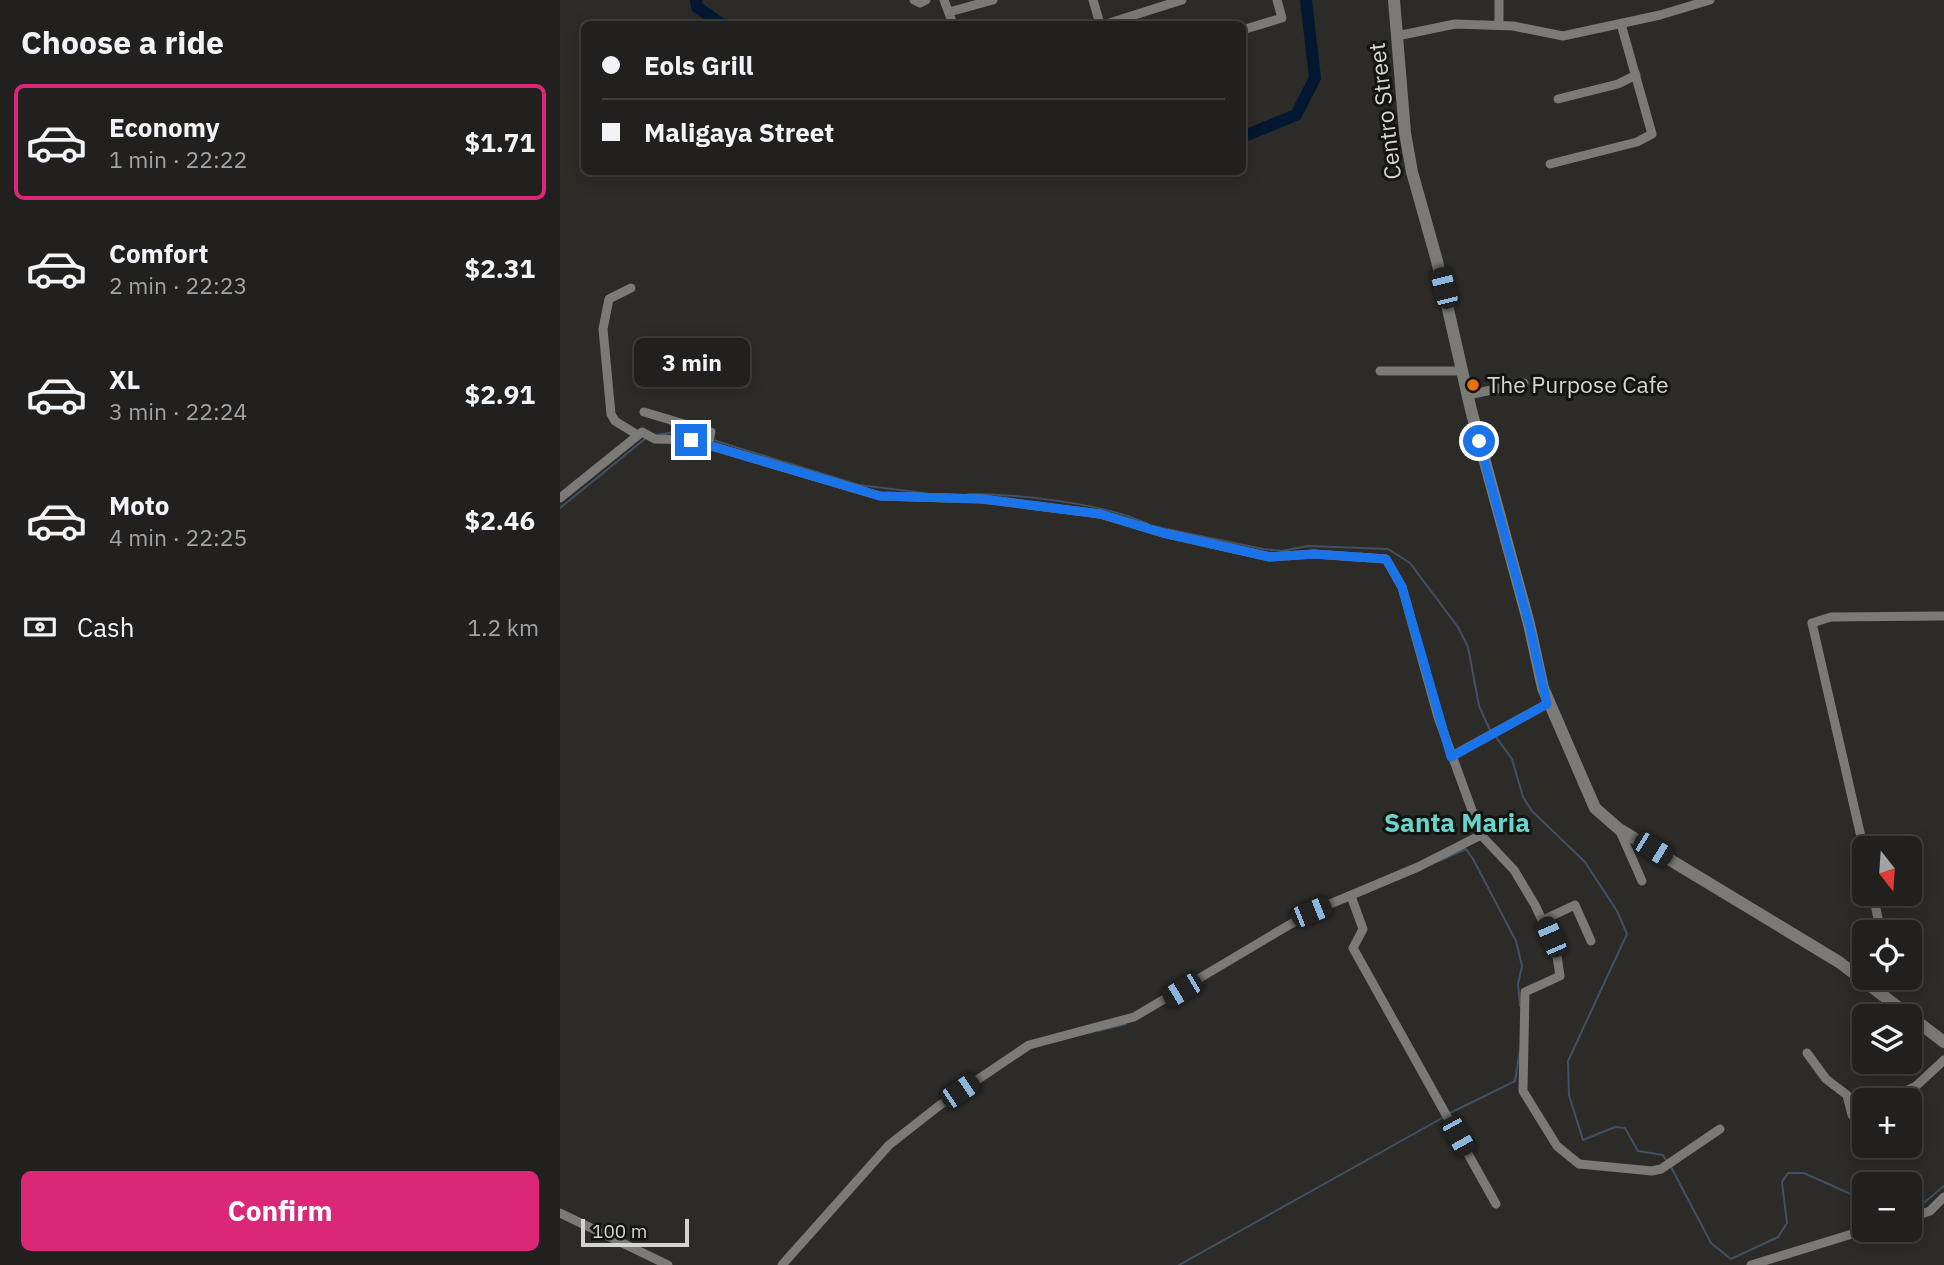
<!DOCTYPE html>
<meta charset="utf-8">
<style>
:root{--surface:#21201e;--page:#292827;--text:#f1f3f6;--muted:#a2a3a4;--line:#3e3e3c;--accent:#db2777}
body{margin:0;font-family:"IBM Plex Sans",sans-serif;background:var(--page);color:var(--text);height:100vh;display:flex;flex-direction:column;font-size:26px;white-space:nowrap}
*{box-sizing:border-box;margin:0}
p{font-size:23px;color:var(--muted)}
.icon{flex:none;width:38px;height:38px;fill:none;stroke:currentColor;stroke-width:2;stroke-linecap:round;stroke-linejoin:round}
.map{position:relative;flex:1;overflow:hidden}
.sheet{display:flex;flex-direction:column;background:var(--surface);width:560px}
.sheet>*{flex:none}
.top-card{position:absolute;left:21px;top:21px;width:665px;height:154px;border-radius:10px;box-shadow:0 4px 18px #0003,0 0 0 2px var(--line);display:grid;align-content:center;height:154px;padding:0 21px;background:var(--surface)}
.needle{width:46px;rotate:163deg}
.buttons{position:absolute;left:1292px;top:836px;display:grid;gap:14px}
.buttons a{display:grid;place-items:center;width:70px;height:70px;border-radius:10px;background:var(--surface);box-shadow:0 4px 18px #0003,0 0 0 2px var(--line);font-size:35px}
.scale{position:absolute;left:21px;bottom:18px;width:108px;box-sizing:border-box;padding-left:7px;border:4px solid #d5d4d3;border-top:0;font-size:19px;line-height:24px;white-space:nowrap;color:#d5d4d3;-webkit-text-stroke:5px #141412;paint-order:stroke}
.end{position:absolute;width:32px;height:32px;margin:-16px;border:9px solid #1a73e8;background:#fff;box-shadow:0 0 0 4px #fff}
.from{border-radius:50%}
.bubble{position:absolute;height:49px;border-radius:10px;background:var(--surface);box-shadow:0 4px 18px #0003,0 0 0 2px var(--line);font-size:23px;font-weight:700;line-height:49px;text-align:center}
.car{position:absolute;width:21px;height:42px;margin:-21px -10px;border-radius:9px;box-shadow:0 0 5px 2px #0007;background:linear-gradient(#222 24%,#8ab4d8 0 40%,#222 0 76%,#8ab4d8 0 86%,#222 0)}
.top-card b{display:flex;align-items:center;gap:24px;height:66px;font-size:26px}
.top-card b+b{border-top:2px solid var(--line)}
.top-card i{width:18px;height:18px;background:var(--text)}
ul{padding:0;list-style:none}
li{display:flex;align-items:center;gap:21px;height:116px;margin:0 14px 10px;padding:0 7px;border:4px solid transparent;border-radius:10px}
li div{flex:1}
li b{display:block;font-size:26px}
li em{font-style:normal;font-weight:700}
li.selected{border-color:var(--accent)}
li>.icon{width:63px;height:63px;stroke-width:1.5}
h2{padding:0 21px;font-size:32px;line-height:84px}
.pay{display:flex;align-items:center;gap:18px;height:77px;padding:0 21px;font-size:26px}
.pay p{margin-inline-start:auto}
.primary-button{display:flex;gap:14px;margin-top:auto;padding:14px 21px}
.primary-button a{flex:1;height:80px;border-radius:10px;background:var(--accent);color:#fff;font-size:28px;font-weight:700;line-height:80px;text-align:center}
main{display:flex;flex:1;min-height:0}
.map>svg:first-child{display:block}
.lines{fill:none;stroke-linecap:round;stroke-linejoin:round}
.stream{stroke:#425062;stroke-width:2}
.river{stroke:#031731;stroke-width:12}
.street{stroke:#7b7a76;stroke-width:9}
.secondary{stroke:#7b7a76;stroke-width:12}
.route{stroke:#1a73e8;stroke-width:9}
.food-dot{fill:#e8710a;stroke:#141412;stroke-width:2.5}
.labels{text-anchor:middle;stroke-width:6;stroke-linejoin:round;paint-order:stroke}
.street-label{font-size:23px;fill:#d5d4d3;stroke:#141412}
.poi-label{font-size:23px;fill:#d5d4d3;stroke:#141412;text-anchor:start}
.quarter-label{font-size:26px;font-weight:bold;fill:#69d4c9;stroke:#141412}
</style>
<main>
<section class="sheet">
<h2>Choose a ride</h2>
<ul>
<li class="selected"><svg class="icon" aria-label="car" viewBox="0 0 24 24"><path d="M5 17H2v-5l4-1 3-4h7l3 4 3 1v5h-3M9 17h6M6 11h13"/><circle cx="7" cy="17" r="2"/><circle cx="17" cy="17" r="2"/></svg><div><b>Economy</b><p>1 min · 22:22</p></div><em>$1.71</em></li>
<li><svg class="icon" aria-label="car" viewBox="0 0 24 24"><path d="M5 17H2v-5l4-1 3-4h7l3 4 3 1v5h-3M9 17h6M6 11h13"/><circle cx="7" cy="17" r="2"/><circle cx="17" cy="17" r="2"/></svg><div><b>Comfort</b><p>2 min · 22:23</p></div><em>$2.31</em></li>
<li><svg class="icon" aria-label="car" viewBox="0 0 24 24"><path d="M5 17H2v-5l4-1 3-4h7l3 4 3 1v5h-3M9 17h6M6 11h13"/><circle cx="7" cy="17" r="2"/><circle cx="17" cy="17" r="2"/></svg><div><b>XL</b><p>3 min · 22:24</p></div><em>$2.91</em></li>
<li><svg class="icon" aria-label="car" viewBox="0 0 24 24"><path d="M5 17H2v-5l4-1 3-4h7l3 4 3 1v5h-3M9 17h6M6 11h13"/><circle cx="7" cy="17" r="2"/><circle cx="17" cy="17" r="2"/></svg><div><b>Moto</b><p>4 min · 22:25</p></div><em>$2.46</em></li>
</ul>
<div class="pay"><svg class="icon" aria-label="cash" viewBox="0 0 24 24"><path d="M3 7h18v10H3z"/><circle cx="12" cy="12" r="2"/></svg>Cash<p>1.2 km</p></div>
<div class="primary-button"><a>Confirm</a></div>
</section>
<div class="map">
<svg width="1384" height="1265" viewBox="0 0 1384 1265">
<rect width="100%" height="100%" fill="#2c2b28"/>
<g class="lines">
<g class="stream">
<path d="M 95,435 L 117,432 L 144,438"/>
<path d="M 153,440 L 299,485 L 364,493"/>
<path d="M 408,494 C 458,494 543,503 588,524"/>
<path d="M 0,508 L 86,438"/>
<path d="M 593,526 L 703,549 L 722,551 L 748,546 L 828,549 L 850,563 L 898,627 L 908,647 L 919,706 L 930,730"/>
<path d="M 936,737 L 952,759 L 963,797 L 972,811 L 1025,862 L 1057,911 L 1067,934 L 1008,1061 L 1009,1095 L 1023,1140 L 1055,1127 L 1065,1128 L 1078,1151 L 1103,1155 L 1106,1160"/>
<path d="M 879,861 L 906,849 L 913,859 L 956,941 L 962,966 L 958,984 L 960,1006"/>
<path d="M 538,1031 L 566,1024"/>
<path d="M 888,1114 L 955,1081 L 960,1050"/>
<path d="M 1111,1167 L 1151,1243 L 1171,1259 L 1218,1237 L 1227,1223 L 1222,1182 L 1228,1173 L 1244,1173 L 1304,1200"/>
<path d="M 1349,1209 L 1360,1206 L 1384,1186"/>
<path d="M 619,1265 L 884,1117"/>
</g>
<g class="river">
<path d="M 136,0 L 137,7 L 161,24"/>
<path d="M 682,137 L 736,115 L 755,78 L 746,0"/>
</g>
<g class="street">
<path d="M 354,0 L 360,3 L 366,0"/>
<path d="M 384,0 L 393,24"/>
<path d="M 533,0 L 540,24"/>
<path d="M 389,12 L 433,0"/>
<path d="M 546,24 L 622,0"/>
<path d="M 939,25 L 939,0"/>
<path d="M 682,30 L 722,18 L 717,0"/>
<path d="M 837,36 L 895,24 L 953,26 L 1003,36 L 1100,15 L 1150,0"/>
<path d="M 998,99 L 1058,84 L 1076,75"/>
<path d="M 990,164 L 1077,142 L 1092,134 L 1061,24"/>
<path d="M 71,288 L 49,299 L 43,329 L 51,414 L 55,421 L 76,434"/>
<path d="M 820,371 L 903,371"/>
<path d="M 908,395 L 964,383"/>
<path d="M 84,412 L 151,432 L 148,445"/>
<path d="M 0,498 L 82,432 L 95,439 L 131,440 L 320,496 L 422,499 L 540,514 L 603,533 L 710,557 L 754,554 L 826,559 L 842,587 L 878,717 L 921,835 L 954,870 L 975,905 L 996,950 L 1000,976 L 965,992 L 963,1091 L 997,1146 L 1019,1164 L 1092,1171 L 1101,1169 L 1160,1129"/>
<path d="M 892,756 L 987,704"/>
<path d="M 1059,829 L 1082,881"/>
<path d="M 1304,850 L 1252,623 L 1271,617 L 1384,616"/>
<path d="M 1313,894 L 1321,933"/>
<path d="M 791,896 L 803,929 L 793,948 L 936,1204"/>
<path d="M 983,920 L 1015,905 L 1031,941"/>
<path d="M 1247,1053 L 1266,1079 L 1287,1095 L 1292,1115 L 1304,1111"/>
<path d="M 1325,1101 L 1356,1086 L 1384,1060"/>
<path d="M 0,1213 L 108,1265"/>
<path d="M 1349,1218 L 1370,1211 L 1384,1197"/>
<path d="M 222,1265 L 329,1145 L 380,1105 L 469,1045 L 574,1017 L 751,912 L 858,867 L 921,835"/>
<path d="M 1191,1265 L 1305,1230"/>
</g>
<path class="secondary" d="M 834,0 L 845,133 L 852,172 L 877,261 L 911,410 L 969,624 L 983,688 L 1035,808 L 1059,829 L 1279,962 L 1384,1042"/>
</g>
<g class="lines">
<path class="route" d="M 131,440 L 320,496 L 422,499 L 540,514 L 603,533 L 710,557 L 754,554 L 826,559 L 842,587 L 891,757 L 987,704 L 969,624 L 919,441"/>
</g>
<circle class="food-dot" cx="913" cy="385" r="7"/>
<g class="labels">
<g class="street-label">
<text transform="translate(825 111) rotate(-97)" y="8">Centro Street</text>
</g>
<g class="poi-label">
<text x="927" y="393">The Purpose Cafe</text>
</g>
<g class="quarter-label">
<text x="897" y="832">Santa Maria</text>
</g>
</g>
</svg>
<div class="buttons">
<a><svg class="needle" viewBox="-14 -14 28 28"><path d="M0-13l5 13h-10z" fill="#e53935"/><path d="M0 13l5-13h-10z" fill="#a2a3a4"/></svg></a>
<a><svg class="icon" aria-label="locate" viewBox="0 0 24 24"><circle cx="12" cy="12" r="6"/><path d="M12 2v4M12 18v4M2 12h4M18 12h4"/></svg></a>
<a><svg class="icon" aria-label="layers" viewBox="0 0 24 24"><path d="M12 4l9 5-9 5-9-5zM3 14l9 5 9-5"/></svg></a>
<a>+</a>
<a>−</a>
</div>
<div class="scale">100 m</div>
<i class="end from" style="left:919px;top:441px"></i>
<i class="end" style="left:131px;top:440px"></i>
<div class="bubble" style="left:74px;top:338px;width:116px">3 min</div>
<i class="car" style="left:884px;top:288px;rotate:346deg"></i>
<i class="car" style="left:1093px;top:849px;rotate:122deg"></i>
<i class="car" style="left:751px;top:912px;rotate:68deg"></i>
<i class="car" style="left:991px;top:937px;rotate:337deg"></i>
<i class="car" style="left:622px;top:990px;rotate:239deg"></i>
<i class="car" style="left:400px;top:1091px;rotate:56deg"></i>
<i class="car" style="left:898px;top:1136px;rotate:151deg"></i>
<div class="top-card">
<b><i class="from"></i>Eols Grill</b>
<b><i></i>Maligaya Street</b>
</div>
</div>
</main>
